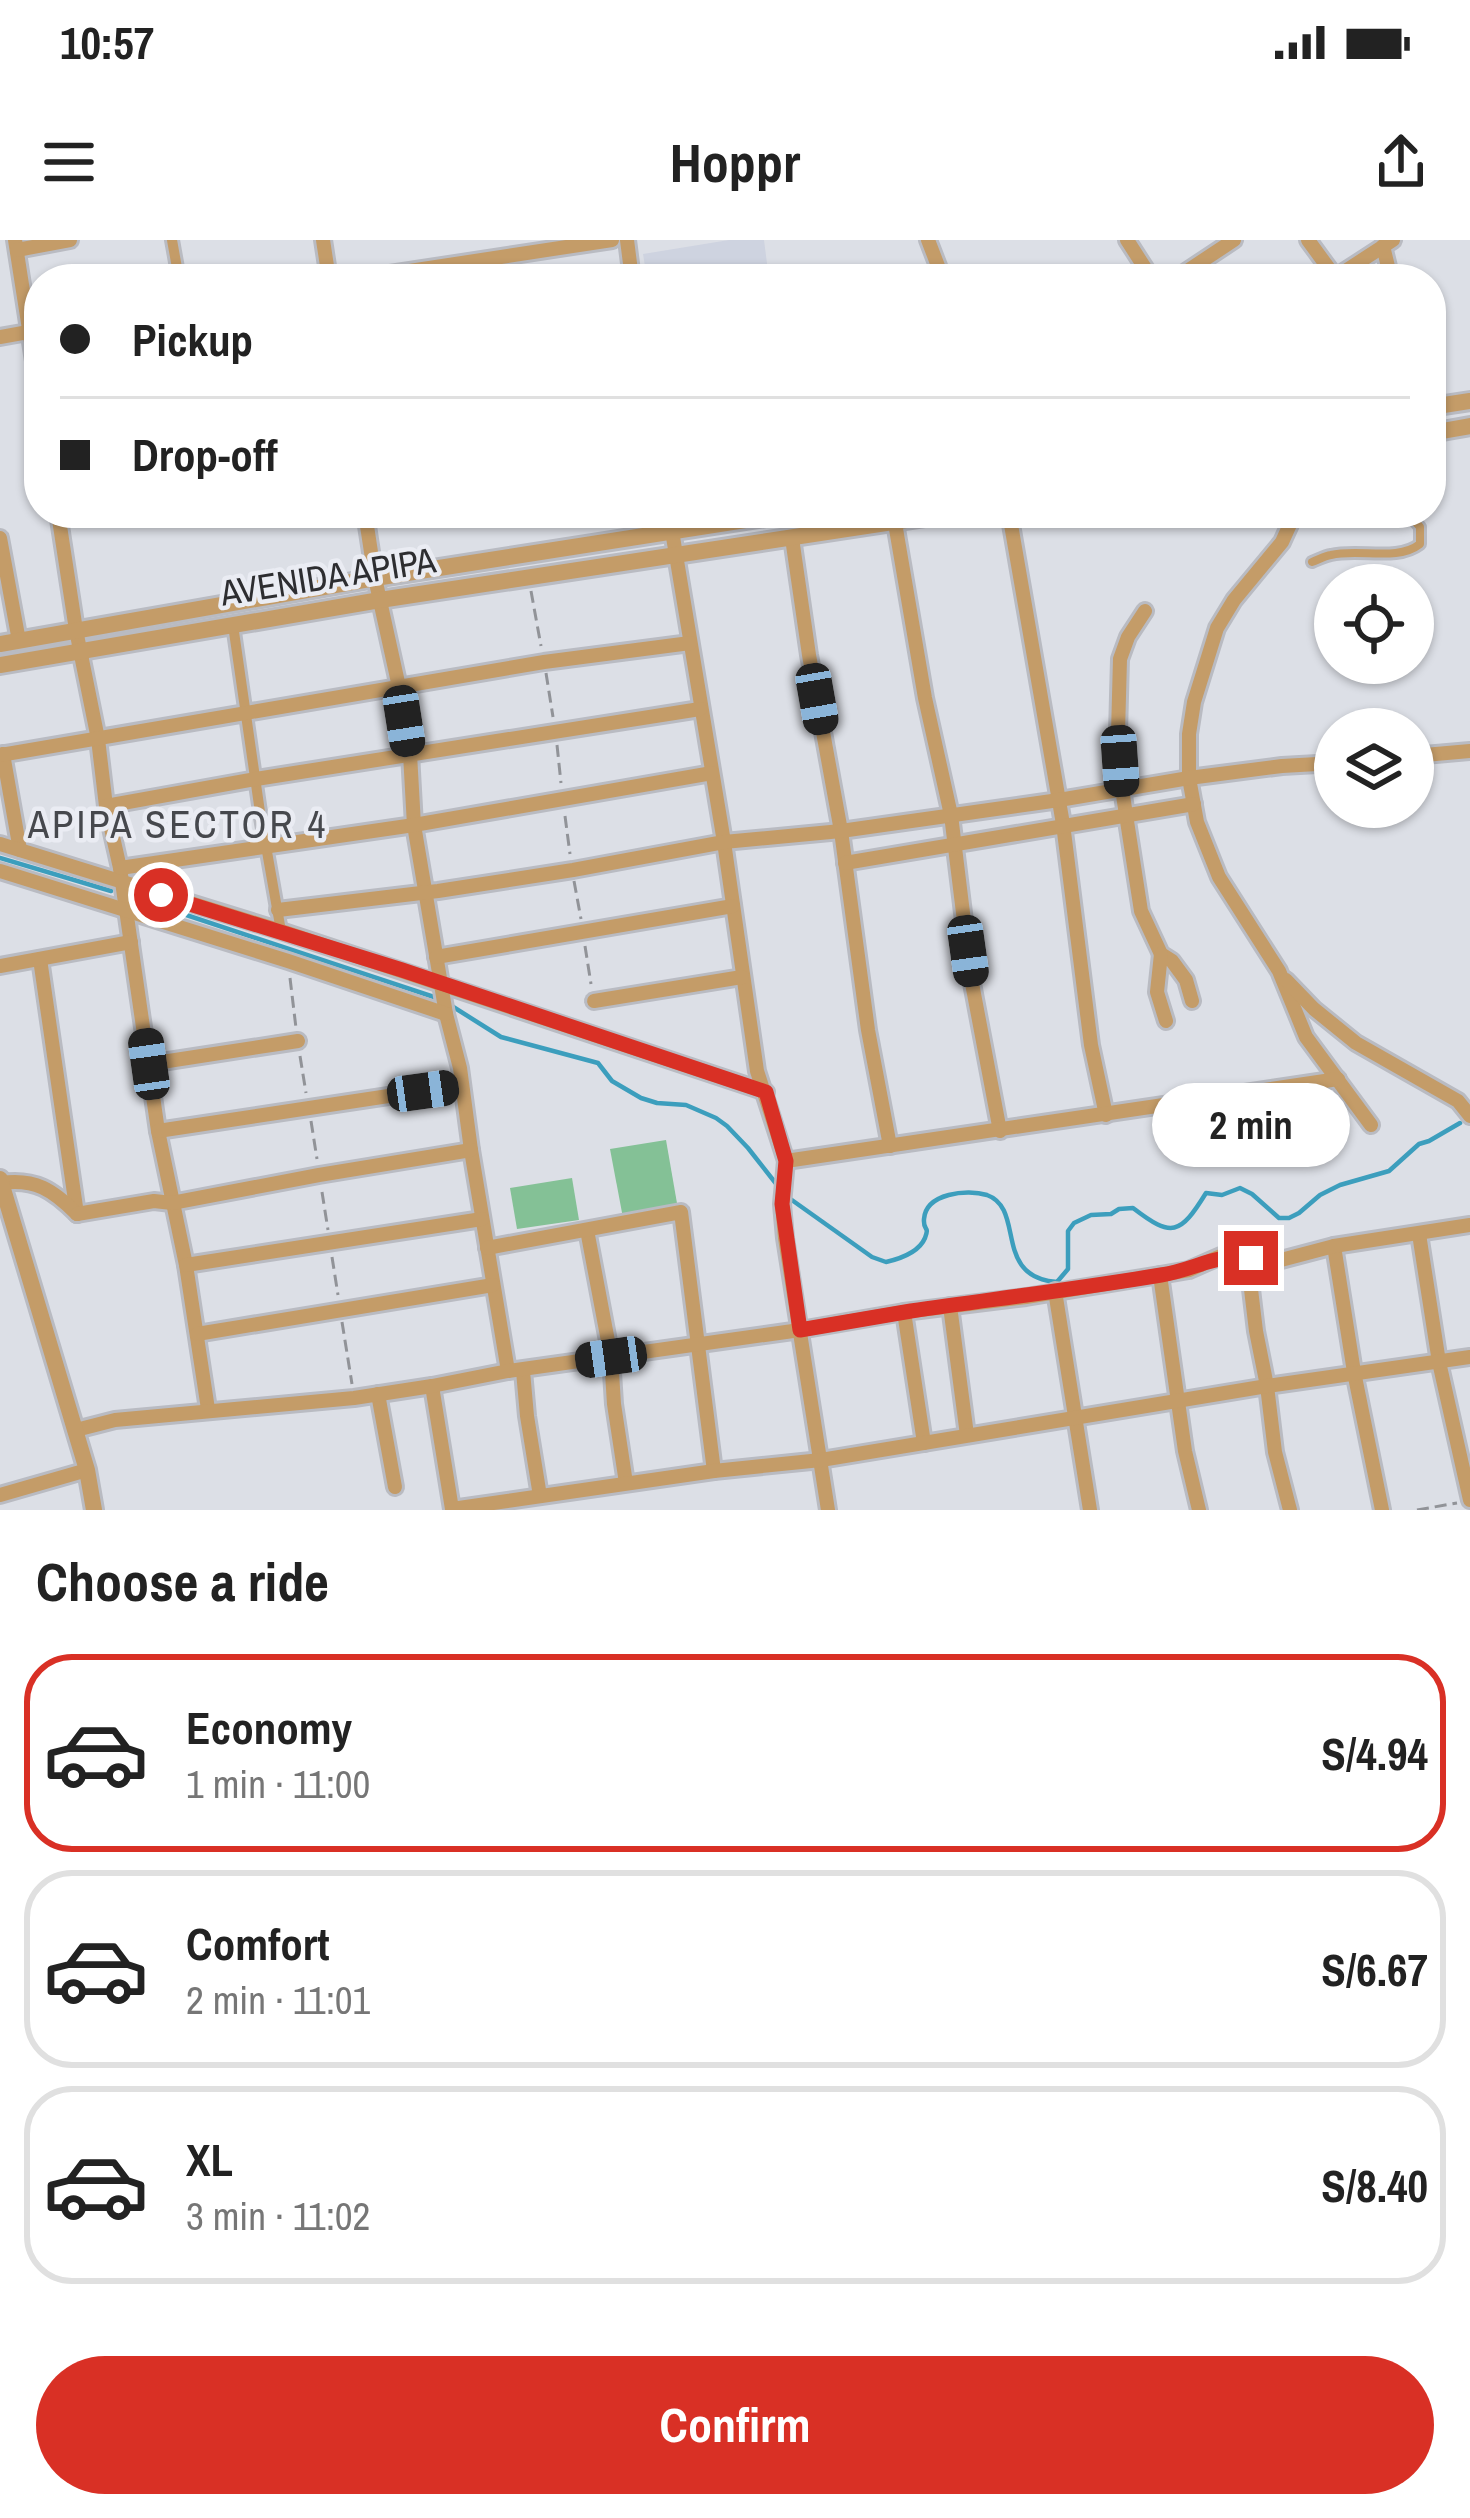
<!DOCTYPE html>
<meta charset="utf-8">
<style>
:root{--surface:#fff;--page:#f6f6f6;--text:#222;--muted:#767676;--line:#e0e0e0;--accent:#d93025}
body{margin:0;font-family:"Archivo Narrow",sans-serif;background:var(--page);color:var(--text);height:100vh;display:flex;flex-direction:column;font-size:45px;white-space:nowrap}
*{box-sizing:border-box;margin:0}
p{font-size:39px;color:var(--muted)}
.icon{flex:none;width:66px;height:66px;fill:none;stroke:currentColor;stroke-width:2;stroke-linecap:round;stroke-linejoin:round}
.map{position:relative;height:1270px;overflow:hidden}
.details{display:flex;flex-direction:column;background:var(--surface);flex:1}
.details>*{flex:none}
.guide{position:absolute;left:24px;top:24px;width:1422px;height:264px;border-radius:48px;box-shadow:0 3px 9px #0004;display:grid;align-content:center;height:264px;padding:0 36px;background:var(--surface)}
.controls{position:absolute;left:1314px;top:324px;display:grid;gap:24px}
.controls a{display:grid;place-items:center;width:120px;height:120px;border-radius:50%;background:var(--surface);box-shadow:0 3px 9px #0004;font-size:60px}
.end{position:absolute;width:54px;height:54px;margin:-27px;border:15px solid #d93025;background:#fff;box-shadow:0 0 0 6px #fff}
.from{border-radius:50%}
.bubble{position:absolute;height:84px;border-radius:42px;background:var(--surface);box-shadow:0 3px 9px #0004;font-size:39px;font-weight:700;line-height:84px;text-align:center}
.car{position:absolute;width:36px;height:72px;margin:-36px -18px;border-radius:15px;box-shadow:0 0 9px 3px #0007;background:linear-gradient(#222 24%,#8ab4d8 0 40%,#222 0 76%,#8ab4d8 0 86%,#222 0)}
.guide b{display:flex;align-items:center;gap:42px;height:114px;font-size:45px}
.guide b+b{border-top:3px solid var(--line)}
.guide i{width:30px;height:30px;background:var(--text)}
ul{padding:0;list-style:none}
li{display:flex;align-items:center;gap:36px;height:198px;margin:0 24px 18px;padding:0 12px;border:6px solid var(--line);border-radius:48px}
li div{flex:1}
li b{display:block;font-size:45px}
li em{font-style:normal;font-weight:700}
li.active{border-color:var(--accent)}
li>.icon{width:108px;height:108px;stroke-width:1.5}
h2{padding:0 36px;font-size:54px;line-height:144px}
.cta{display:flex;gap:24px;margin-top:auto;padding:24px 36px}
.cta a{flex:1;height:138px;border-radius:72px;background:var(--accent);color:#fff;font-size:48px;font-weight:700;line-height:138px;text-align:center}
.status{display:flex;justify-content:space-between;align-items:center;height:84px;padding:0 60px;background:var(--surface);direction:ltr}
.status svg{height:33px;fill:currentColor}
header{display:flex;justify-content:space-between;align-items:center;height:156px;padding:0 36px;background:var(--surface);font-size:54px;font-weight:700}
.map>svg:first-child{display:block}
.built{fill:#ced3e0}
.green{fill:#84c196}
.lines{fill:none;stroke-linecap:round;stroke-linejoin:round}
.stream{stroke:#3c9ebd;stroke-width:4.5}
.service-casing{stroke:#b9bbc2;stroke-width:14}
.pedestrian-casing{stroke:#b9bbc2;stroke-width:16}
.minor-casing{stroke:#b9bbc2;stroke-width:20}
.tertiary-casing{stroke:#b9bbc2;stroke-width:22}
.path{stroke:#919398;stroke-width:3;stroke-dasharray:12 6;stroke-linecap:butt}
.service{stroke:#c49c68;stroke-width:8}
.pedestrian{stroke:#c49c68;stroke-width:10}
.minor{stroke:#c49c68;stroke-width:14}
.tertiary{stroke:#c49c68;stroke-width:16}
.route{stroke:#d93025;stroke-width:15}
.labels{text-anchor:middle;stroke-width:9;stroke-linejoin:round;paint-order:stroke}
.street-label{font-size:36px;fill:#2d2d30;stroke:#eaecf3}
.neighbourhood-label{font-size:39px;letter-spacing:3px;fill:#46484d;stroke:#eaecf3}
</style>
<div class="status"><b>10:57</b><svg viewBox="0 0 49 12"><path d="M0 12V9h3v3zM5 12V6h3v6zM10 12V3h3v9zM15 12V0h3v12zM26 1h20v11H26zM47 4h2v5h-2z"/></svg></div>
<header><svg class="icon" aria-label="menu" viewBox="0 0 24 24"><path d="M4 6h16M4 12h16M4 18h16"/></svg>Hoppr<svg class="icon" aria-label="share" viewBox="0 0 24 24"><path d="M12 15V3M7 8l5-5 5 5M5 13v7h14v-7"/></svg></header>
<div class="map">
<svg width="1470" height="1270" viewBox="0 0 1470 1270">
<rect width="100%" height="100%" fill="#dcdfe6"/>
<path class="built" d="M 729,0 L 764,0 L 769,39 L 647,39 L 643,14 Z"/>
<g class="green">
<path d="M 666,900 L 678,969 L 623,978 L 610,909 Z"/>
<path d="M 572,938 L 579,980 L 517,989 L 510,948 Z"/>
</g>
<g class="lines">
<g class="stream">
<path d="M 0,618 L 111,651"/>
<path d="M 135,658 L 437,758"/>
<path d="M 447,763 L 501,797 L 598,823 L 612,841 L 641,858 L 657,863 L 686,865 L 716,878 L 727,886 L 748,908 L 781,950"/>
<path d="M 789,958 L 872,1017 L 886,1022 C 899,1019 919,1012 925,998 C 930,985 923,992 924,979 C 926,953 967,949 987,955 C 1026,969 992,1037 1057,1042 L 1068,1029 L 1068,991 L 1074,983 L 1091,975 L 1111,974 L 1119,969 L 1133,968 C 1172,998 1180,995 1206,953 L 1222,955 L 1240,948 L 1252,954 L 1279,978 L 1289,978 L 1299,973 L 1320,955 L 1340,945 L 1389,931 L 1419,904 L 1429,901 L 1460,883"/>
</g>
<defs>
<path id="service" d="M 1312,322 C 1318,320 1324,316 1331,315 C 1359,308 1397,322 1420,304 L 1420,287 L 1413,279 L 1402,273"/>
<g id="pedestrian">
<path d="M 172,0 L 179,39"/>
<path d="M 233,385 L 260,572 L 281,691"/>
</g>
<g id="minor">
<path d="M 15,0 L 39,153"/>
<path d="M 323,0 L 329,39"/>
<path d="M 627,0 L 632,39"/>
<path d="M 928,0 L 943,39"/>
<path d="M 1127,0 L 1152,39"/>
<path d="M 1308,0 L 1335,37"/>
<path d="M 1383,6 L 1391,39"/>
<path d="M 17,10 L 70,0"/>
<path d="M 357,39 L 612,0"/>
<path d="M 1175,39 L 1234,0"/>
<path d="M 1333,39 L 1393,0"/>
<path d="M 0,97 L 39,90"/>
<path d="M 58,273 L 76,390 L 98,499 L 106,566 L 120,628 L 158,891 L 186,1025 L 208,1169"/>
<path d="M 365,273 L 375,338 L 399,447 L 410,514 L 414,585 L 446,774 L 460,828 L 471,910 L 508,1131"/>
<path d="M 669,273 L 724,602 L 757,831 L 786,921 L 782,964 L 785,998 L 828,1270"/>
<path d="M 1009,273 L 1063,584 L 1091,805 L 1106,875"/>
<path d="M 1292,273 L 1292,280 L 1282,302 L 1234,360 L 1217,388 L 1194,462 L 1189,494 L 1189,538 L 1197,582 L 1219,637 L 1279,731 L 1306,797 L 1371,885"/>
<path d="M 895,283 L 925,458 L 951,575 L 971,738 L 1000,891"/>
<path d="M 0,298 L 19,401"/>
<path d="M 792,298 L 809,415 L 841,591 L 868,790 L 890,906"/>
<path d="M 1145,371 L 1128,397 L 1120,419 L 1118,493 L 1122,549 L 1141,671 L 1161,714 L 1172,721 L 1186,740 L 1192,761"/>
<path d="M 3,514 L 20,610"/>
<path d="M 0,515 L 544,422 L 690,403"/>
<path d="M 1413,516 L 1470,511"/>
<path d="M 106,566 L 256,539 L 700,469"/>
<path d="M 0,604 L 281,691 L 766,852"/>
<path d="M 845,623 L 1194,564"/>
<path d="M 120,628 L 414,585 L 712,533"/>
<path d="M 0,631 L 288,721 L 446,774"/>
<path d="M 278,670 L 438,651 L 573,630 L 724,602 L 841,591 L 1059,560 L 1189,538 L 1282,526 L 1335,523"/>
<path d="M 1161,714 L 1157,752 L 1166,781"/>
<path d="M 436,717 L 733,666"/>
<path d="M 40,719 L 77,974"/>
<path d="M 0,726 L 131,702"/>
<path d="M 1286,740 L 1314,769 L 1356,803 L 1458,861 L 1470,876"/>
<path d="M 594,761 L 742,737"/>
<path d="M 149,824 L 298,801"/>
<path d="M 158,891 L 461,845"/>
<path d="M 786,921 L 1338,839"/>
<path d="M 1,943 C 35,938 53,950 77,974"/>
<path d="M 77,974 L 154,961 L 172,963 L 319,935 L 471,910"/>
<path d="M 587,990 L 611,1117 L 614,1164 L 626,1243"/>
<path d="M 1419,994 L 1439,1122 L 1470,1260"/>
<path d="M 1334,1006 L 1354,1132 L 1382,1270"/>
<path d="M 487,1008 L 681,972 L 714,1231"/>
<path d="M 1251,1019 L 1250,1041 L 1256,1091 L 1267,1146 L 1275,1212 L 1290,1270"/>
<path d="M 186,1025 L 482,979"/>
<path d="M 1160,1035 L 1185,1211 L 1199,1270"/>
<path d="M 1055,1051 L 1090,1270"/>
<path d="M 950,1066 L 967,1195"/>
<path d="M 904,1072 L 924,1203"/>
<path d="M 197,1094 L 493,1045"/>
<path d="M 523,1131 L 527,1176 L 540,1256"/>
<path d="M 432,1146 L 452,1269 L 714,1231 L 821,1220 L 1267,1146 L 1470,1117"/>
<path d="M 378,1154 L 395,1247"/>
<path d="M 76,1190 L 115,1180 L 354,1158 L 432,1146 L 508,1131 L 800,1090 L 904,1072 L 1026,1057 L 1160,1035 L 1189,1030 L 1221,1016 L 1281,1020 L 1334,1006 L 1470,985"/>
<path d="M 0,1255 L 87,1230"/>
</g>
<g id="tertiary">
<path d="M 1431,167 L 1470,161"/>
<path d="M 1431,193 L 1470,186"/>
<path d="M 0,404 L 375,338 L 791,273"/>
<path d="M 0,425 L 380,360 L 952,273"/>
<path d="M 0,939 L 87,1230 L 94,1270"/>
</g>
</defs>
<use href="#service" class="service-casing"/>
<use href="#pedestrian" class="pedestrian-casing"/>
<use href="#minor" class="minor-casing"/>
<use href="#tertiary" class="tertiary-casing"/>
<g class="path">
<path d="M 531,351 L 541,406"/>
<path d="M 546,433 L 553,477"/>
<path d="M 557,505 L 561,543"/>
<path d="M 565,576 L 570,614"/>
<path d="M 574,641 L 581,679"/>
<path d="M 585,706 L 591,744"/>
<path d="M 290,738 L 296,788"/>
<path d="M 300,816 L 306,853"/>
<path d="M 311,881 L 317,919"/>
<path d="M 322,952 L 328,990"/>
<path d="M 332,1017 L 338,1055"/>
<path d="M 342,1082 L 352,1144"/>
<path d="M 1417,1270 L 1457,1263"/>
</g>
<use href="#service" class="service"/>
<use href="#pedestrian" class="pedestrian"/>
<use href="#minor" class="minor"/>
<use href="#tertiary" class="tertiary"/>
</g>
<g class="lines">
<path class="route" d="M 161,655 L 402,730 L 766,852 L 786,921 L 782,964 L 800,1090 C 837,1084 874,1077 911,1071 C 994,1059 1077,1049 1161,1035 C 1195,1030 1215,1013 1251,1018"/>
</g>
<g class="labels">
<g class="street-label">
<text transform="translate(328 336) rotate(-9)" y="13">AVENIDA APIPA</text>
</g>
<g class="neighbourhood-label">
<text x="178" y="598">APIPA SECTOR 4</text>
</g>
</g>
</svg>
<div class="controls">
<a><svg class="icon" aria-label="locate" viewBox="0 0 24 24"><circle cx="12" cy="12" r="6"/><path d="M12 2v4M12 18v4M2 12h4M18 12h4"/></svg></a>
<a><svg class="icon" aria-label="layers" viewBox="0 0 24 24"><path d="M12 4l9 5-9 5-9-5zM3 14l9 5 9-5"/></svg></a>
</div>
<i class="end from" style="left:161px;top:655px"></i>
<i class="end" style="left:1251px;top:1018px"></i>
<div class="bubble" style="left:1152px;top:843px;width:198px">2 min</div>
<i class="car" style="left:817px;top:459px;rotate:170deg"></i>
<i class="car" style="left:404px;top:481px;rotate:171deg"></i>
<i class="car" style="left:1120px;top:521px;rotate:176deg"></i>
<i class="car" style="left:968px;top:711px;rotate:172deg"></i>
<i class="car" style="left:149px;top:824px;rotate:352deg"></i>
<i class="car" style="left:423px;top:851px;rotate:82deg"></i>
<i class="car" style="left:611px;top:1117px;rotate:262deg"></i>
<div class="guide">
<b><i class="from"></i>Pickup</b>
<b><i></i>Drop-off</b>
</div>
</div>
<section class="details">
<h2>Choose a ride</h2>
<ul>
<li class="active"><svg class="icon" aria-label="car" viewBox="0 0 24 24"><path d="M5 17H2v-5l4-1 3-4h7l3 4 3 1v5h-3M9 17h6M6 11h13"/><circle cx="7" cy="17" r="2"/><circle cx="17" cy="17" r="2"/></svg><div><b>Economy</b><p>1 min · 11:00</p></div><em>S/4.94</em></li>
<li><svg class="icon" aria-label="car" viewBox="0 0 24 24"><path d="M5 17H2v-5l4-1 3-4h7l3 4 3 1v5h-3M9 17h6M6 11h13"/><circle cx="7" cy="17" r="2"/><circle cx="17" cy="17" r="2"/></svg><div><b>Comfort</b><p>2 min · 11:01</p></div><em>S/6.67</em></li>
<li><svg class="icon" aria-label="car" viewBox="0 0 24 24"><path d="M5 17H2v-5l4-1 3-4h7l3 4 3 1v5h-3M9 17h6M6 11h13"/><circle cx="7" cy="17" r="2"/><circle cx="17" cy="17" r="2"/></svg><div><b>XL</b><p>3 min · 11:02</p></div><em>S/8.40</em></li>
</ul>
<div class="cta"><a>Confirm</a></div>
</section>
